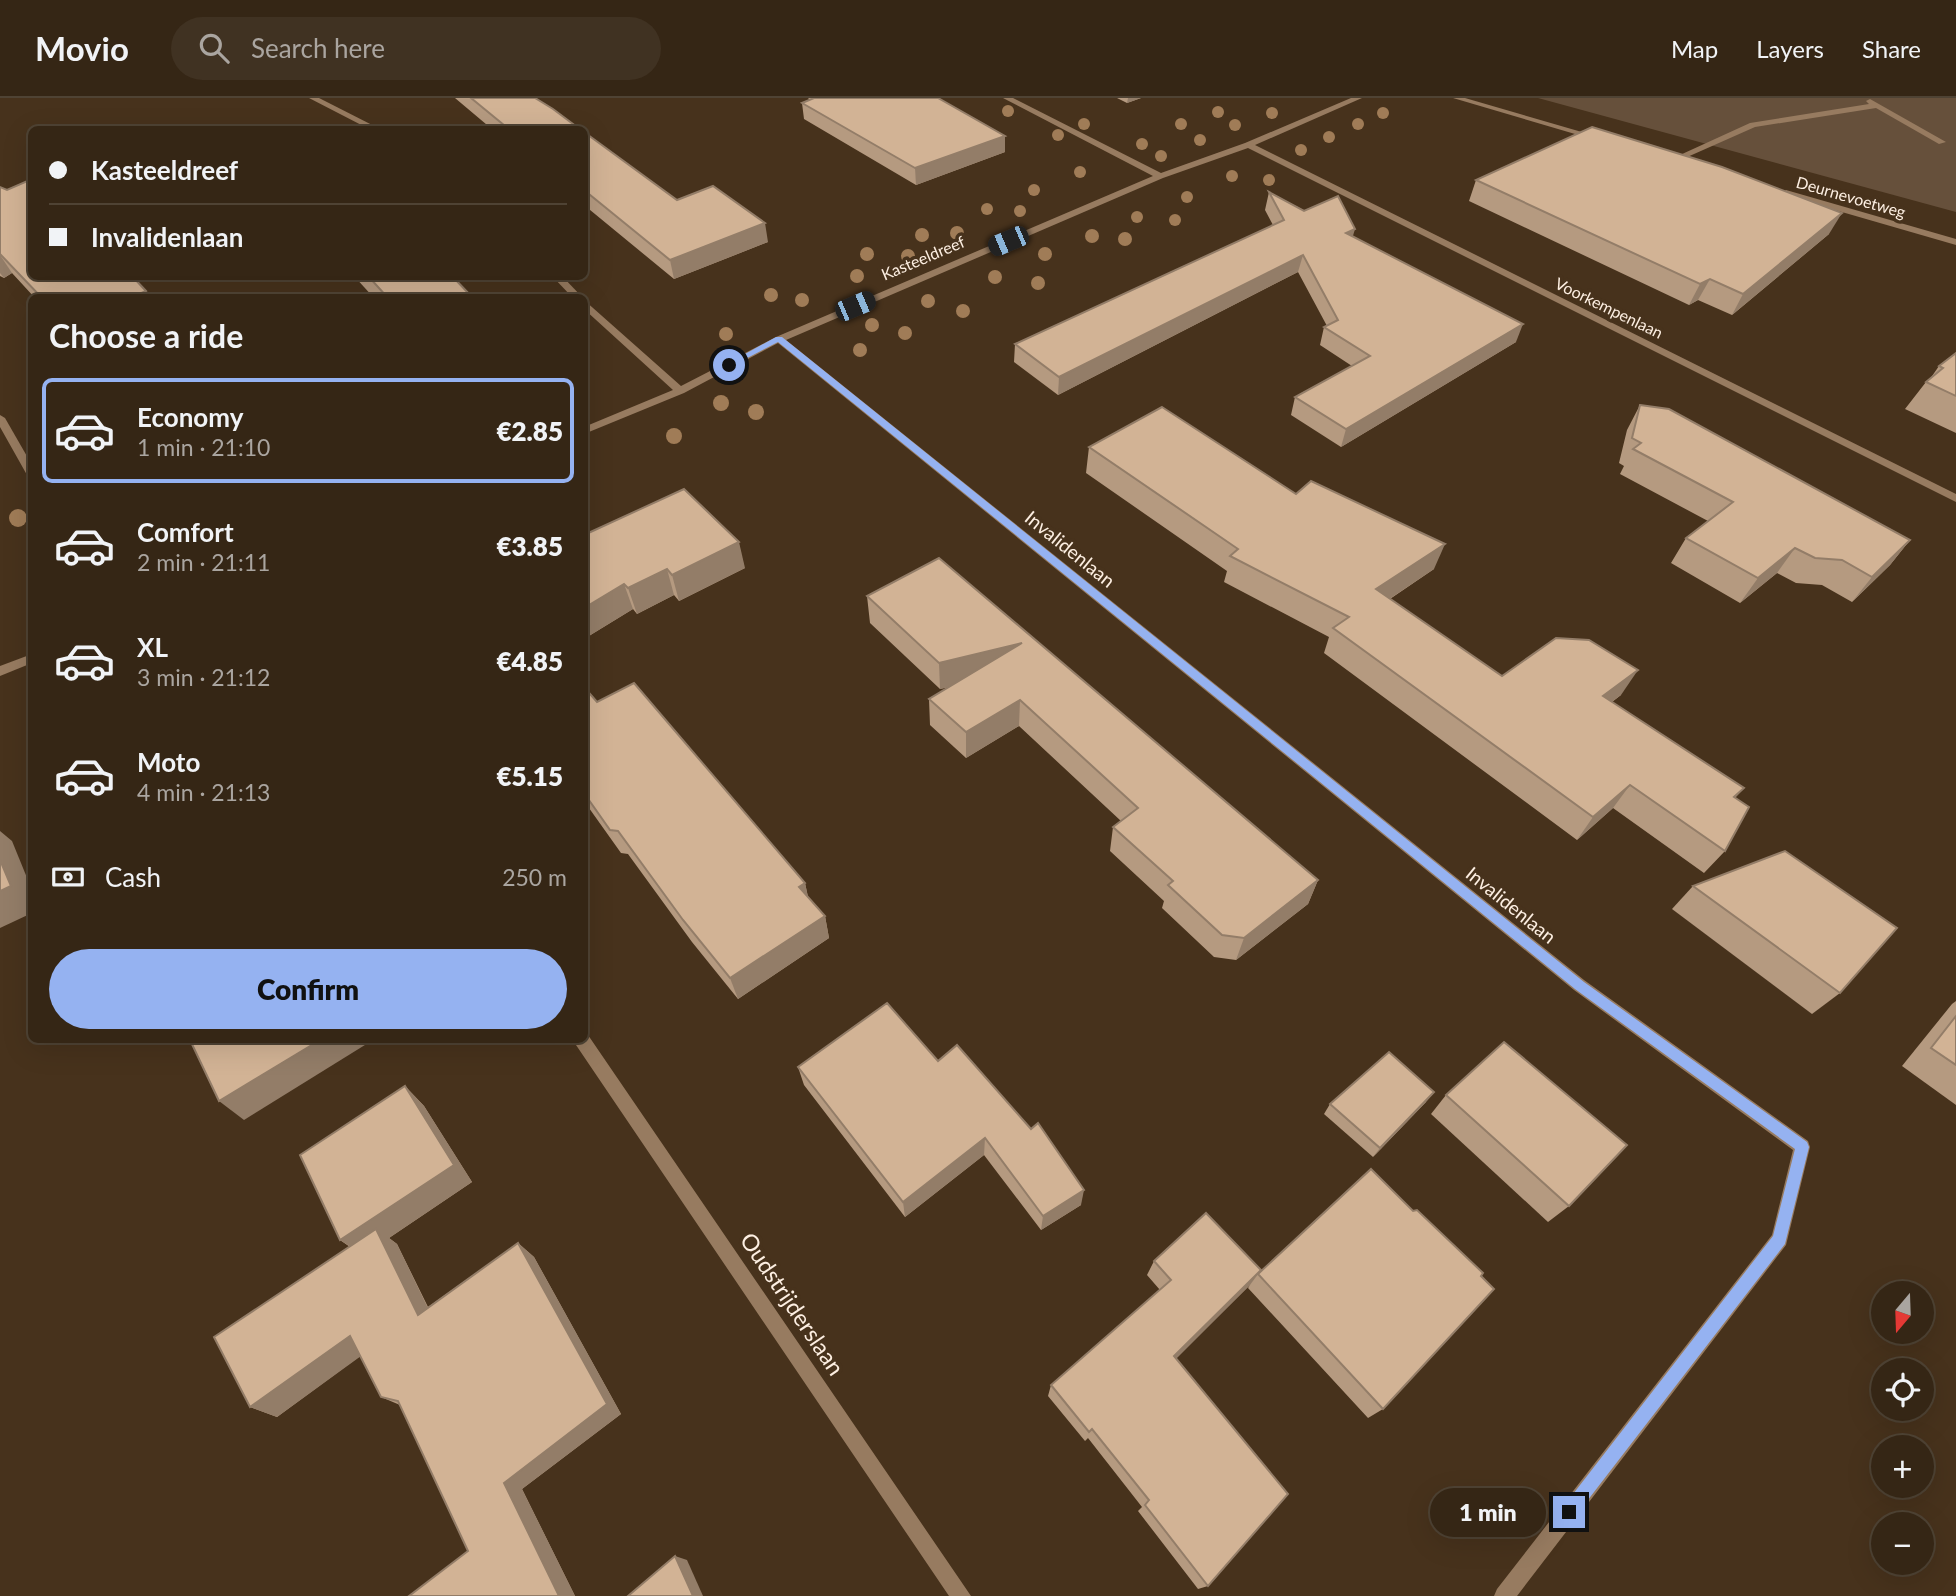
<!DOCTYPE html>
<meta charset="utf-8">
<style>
:root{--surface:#352615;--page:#403222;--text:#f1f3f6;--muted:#aaa5a0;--line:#4f4334;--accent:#95b2f1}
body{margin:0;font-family:Lato,sans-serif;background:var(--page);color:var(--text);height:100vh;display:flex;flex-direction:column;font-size:26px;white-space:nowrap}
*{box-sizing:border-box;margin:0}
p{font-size:23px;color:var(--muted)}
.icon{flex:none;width:38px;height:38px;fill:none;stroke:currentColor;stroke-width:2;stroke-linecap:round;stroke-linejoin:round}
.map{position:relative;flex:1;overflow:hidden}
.panel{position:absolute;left:28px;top:196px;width:560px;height:749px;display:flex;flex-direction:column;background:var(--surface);border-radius:10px;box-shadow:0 7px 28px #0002,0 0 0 2px var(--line)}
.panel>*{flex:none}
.guide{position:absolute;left:28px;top:28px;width:560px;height:154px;border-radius:10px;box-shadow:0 7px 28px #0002,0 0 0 2px var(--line);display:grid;align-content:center;height:154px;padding:0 21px;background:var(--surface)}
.needle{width:46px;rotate:199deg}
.fabs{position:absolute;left:1871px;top:1183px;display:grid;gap:14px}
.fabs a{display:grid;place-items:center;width:63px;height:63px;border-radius:50%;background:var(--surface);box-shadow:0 7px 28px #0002,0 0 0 2px var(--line);font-size:35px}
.end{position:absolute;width:32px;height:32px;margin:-16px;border:9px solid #95b2f1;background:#111;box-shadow:0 0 0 4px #111}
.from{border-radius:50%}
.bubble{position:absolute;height:49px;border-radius:24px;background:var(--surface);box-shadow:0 7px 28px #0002,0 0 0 2px var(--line);font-size:23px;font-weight:800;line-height:49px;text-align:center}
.car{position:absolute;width:21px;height:42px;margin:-21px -10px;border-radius:9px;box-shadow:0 0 5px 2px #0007;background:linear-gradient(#222 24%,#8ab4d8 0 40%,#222 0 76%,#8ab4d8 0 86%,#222 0)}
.guide b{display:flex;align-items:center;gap:24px;height:66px;font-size:26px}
.guide b+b{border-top:2px solid var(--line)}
.guide i{width:18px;height:18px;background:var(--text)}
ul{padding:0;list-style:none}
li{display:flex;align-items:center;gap:21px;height:105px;margin:0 14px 10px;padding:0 7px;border:4px solid transparent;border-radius:10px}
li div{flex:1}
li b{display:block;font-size:26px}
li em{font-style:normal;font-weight:800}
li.active{border-color:var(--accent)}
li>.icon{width:63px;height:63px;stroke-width:1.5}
h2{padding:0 21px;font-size:32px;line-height:84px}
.pay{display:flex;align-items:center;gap:18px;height:77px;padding:0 21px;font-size:26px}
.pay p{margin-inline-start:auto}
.primary-button{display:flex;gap:14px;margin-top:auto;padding:14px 21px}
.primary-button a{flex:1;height:80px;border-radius:42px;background:var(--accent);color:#111;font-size:28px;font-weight:800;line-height:80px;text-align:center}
header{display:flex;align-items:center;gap:42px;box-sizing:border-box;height:98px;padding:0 35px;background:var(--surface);border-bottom:2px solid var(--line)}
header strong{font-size:33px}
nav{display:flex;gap:38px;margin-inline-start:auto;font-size:24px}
.search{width:490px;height:63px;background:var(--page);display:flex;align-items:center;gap:18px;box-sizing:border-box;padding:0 24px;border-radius:38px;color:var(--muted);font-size:26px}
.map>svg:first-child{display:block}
.green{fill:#66503b}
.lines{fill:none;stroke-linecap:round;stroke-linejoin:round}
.lane{fill:#977b60;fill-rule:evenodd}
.street{fill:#977b60;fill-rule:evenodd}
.tree{fill:#a07c57}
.wall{fill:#b59a80}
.shaded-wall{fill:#937d68}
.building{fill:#d2b395;stroke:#937d68;stroke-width:2}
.route{fill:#95b2f1}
.labels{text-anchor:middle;stroke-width:7;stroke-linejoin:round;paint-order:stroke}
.far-street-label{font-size:16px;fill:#fdefe2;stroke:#47321c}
.street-label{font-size:19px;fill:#fdefe2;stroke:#47321c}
.near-street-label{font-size:23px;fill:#fdefe2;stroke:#47321c}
</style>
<header>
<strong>Movio</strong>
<div class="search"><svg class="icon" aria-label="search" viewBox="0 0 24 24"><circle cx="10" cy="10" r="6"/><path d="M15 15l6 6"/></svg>Search here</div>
<nav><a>Map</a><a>Layers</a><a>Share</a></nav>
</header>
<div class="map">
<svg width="1956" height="1498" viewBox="0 0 1956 1498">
<rect width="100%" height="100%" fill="#47321c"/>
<path class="green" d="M 1538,0 L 1956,0 L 1956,114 Z"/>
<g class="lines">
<path class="lane" d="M 1870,1 L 1946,44 L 1939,46 L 1876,10 L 1755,29 L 1676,64 L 1669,62 L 1750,25 L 1869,6 L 1866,3 Z"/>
<g class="street">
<path d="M 309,0 L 319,0 L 382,32 L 371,32 Z"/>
<path d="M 1003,0 L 1013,0 L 1161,75 L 1245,45 L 1351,0 L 1362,0 L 1255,47 L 1956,396 L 1956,404 L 1248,50 L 1163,80 L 786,242 L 1584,882 L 1808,1043 L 1810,1049 L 1786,1147 L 1517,1498 L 1494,1498 L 1497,1491 L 1772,1137 L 1793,1052 L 1574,892 L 778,245 L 684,295 L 584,336 L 584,329 L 673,292 L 584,211 L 584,202 L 681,288 L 776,239 L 1153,78 Z"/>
<path d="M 1453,0 L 1465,0 L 1599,39 L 1592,41 Z"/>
<path d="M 1786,92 L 1956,141 L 1956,147 L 1783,97 L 1782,95 Z"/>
<path d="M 552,178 L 562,178 L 583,200 L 573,200 Z"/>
<path d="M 0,317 L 5,320 L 32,367 L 32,380 L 27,377 L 0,329 Z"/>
<path d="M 32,556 L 32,565 L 0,578 L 0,568 Z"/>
<path d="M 584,936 L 588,937 L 971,1498 L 949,1498 L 576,947 L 574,942 L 584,942 Z"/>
</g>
</g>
<g class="tree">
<circle cx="1008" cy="13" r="6"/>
<circle cx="1218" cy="14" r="6"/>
<circle cx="1272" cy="15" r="6"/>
<circle cx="1383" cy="15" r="6"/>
<circle cx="1084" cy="26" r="6"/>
<circle cx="1181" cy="26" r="6"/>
<circle cx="1358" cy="26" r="6"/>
<circle cx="1235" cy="27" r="6"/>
<circle cx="1058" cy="37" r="6"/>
<circle cx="1329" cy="39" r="6"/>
<circle cx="1200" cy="42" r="6"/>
<circle cx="1142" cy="46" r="6"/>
<circle cx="1301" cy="52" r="6"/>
<circle cx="1161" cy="58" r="6"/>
<circle cx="1080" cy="74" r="6"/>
<circle cx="1232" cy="78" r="6"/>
<circle cx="1269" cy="82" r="6"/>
<circle cx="1034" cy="92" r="6"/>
<circle cx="1187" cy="99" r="6"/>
<circle cx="987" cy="111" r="6"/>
<circle cx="1020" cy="113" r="6"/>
<circle cx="1137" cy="119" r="6"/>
<circle cx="1175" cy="122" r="6"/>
<circle cx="957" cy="135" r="7"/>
<circle cx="922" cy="137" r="7"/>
<circle cx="1092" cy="138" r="7"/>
<circle cx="1125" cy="141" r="7"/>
<circle cx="867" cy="156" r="7"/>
<circle cx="1045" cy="156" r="7"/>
<circle cx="908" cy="158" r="7"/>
<circle cx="857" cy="178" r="7"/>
<circle cx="995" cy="179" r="7"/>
<circle cx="1038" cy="185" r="7"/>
<circle cx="771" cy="197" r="7"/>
<circle cx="802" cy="202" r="7"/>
<circle cx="928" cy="203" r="7"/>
<circle cx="963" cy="213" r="7"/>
<circle cx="872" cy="227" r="7"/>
<circle cx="905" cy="235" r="7"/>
<circle cx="726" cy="236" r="7"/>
<circle cx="860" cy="252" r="7"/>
<circle cx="721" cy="305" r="8"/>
<circle cx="756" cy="314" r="8"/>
<circle cx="674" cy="338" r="8"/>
<circle cx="18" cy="420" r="9"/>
</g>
<g class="wall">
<path d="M 455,0 L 535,0 L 581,32 L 493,32 Z"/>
<path d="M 808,0 L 938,0 L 1005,54 L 916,87 L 804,21 L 802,5 L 810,2 Z"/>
<path d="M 1117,0 L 1141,0 L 1127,5 Z"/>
<path d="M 584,34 L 677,102 L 768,144 L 674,181 L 584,107 Z"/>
<path d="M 1476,82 L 1829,136 L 1732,217 L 1698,202 L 1689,207 L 1469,103 Z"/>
<path d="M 0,89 L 146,193 L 150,200 L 35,200 L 12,175 L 4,180 L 0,178 Z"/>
<path d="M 1269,94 L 1353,138 L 1516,244 L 1341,349 L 1291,317 L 1295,299 L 1352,268 L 1320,247 L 1324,229 L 1327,228 L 1298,174 L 1058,297 L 1014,264 L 1015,246 L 1273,127 L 1265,112 Z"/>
<path d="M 354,178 L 452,178 L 473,200 L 374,200 Z"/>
<path d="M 1956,255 L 1956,335 L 1905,311 L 1926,284 L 1930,281 L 1939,268 Z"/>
<path d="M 1640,307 L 1910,442 L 1890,467 L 1852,504 L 1822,487 L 1796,485 L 1777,475 L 1740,505 L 1671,465 L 1686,440 L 1708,423 L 1620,376 L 1624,368 L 1619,365 L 1627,332 Z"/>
<path d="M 1089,349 L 1296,396 L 1434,471 L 1390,501 L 1502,578 L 1621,597 L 1612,604 L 1744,690 L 1735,700 L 1725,753 L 1704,775 L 1613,710 L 1577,742 L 1324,555 L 1329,539 L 1224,484 L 1227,473 L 1086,375 Z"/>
<path d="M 584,437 L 745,470 L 679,503 L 674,497 L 637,516 L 633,511 L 584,541 Z"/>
<path d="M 867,498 L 1318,782 L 1308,806 L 1236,862 L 1214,859 L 1162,810 L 1164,803 L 1110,753 L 1113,729 L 1121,723 L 1019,628 L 966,660 L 930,627 L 929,601 L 949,589 L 940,591 L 870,525 Z"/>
<path d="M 584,589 L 597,604 L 805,785 L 808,799 L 825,818 L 829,840 L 738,901 L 692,844 L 628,756 L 621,755 L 584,703 Z"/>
<path d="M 1693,788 L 1840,895 L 1812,916 L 1672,811 Z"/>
<path d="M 1956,903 L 1956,1007 L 1902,968 L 1952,906 Z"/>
<path d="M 938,963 L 1081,1107 L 1041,1132 L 984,1057 L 905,1119 L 804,987 L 798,969 Z"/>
<path d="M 405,988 L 424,1008 L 472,1084 L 389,1140 L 397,1146 L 428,1209 L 518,1145 L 534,1159 L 621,1316 L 522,1391 L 575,1498 L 409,1498 L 468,1453 L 400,1307 L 381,1299 L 360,1258 L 277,1319 L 250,1309 L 350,1149 L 340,1142 Z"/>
<path d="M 1446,997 L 1569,1108 L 1548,1124 L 1431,1016 Z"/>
<path d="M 1426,1004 L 1373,1059 L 1324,1016 L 1330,1006 Z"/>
<path d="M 1206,1115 L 1383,1311 L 1368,1320 L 1248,1190 L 1250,1187 L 1176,1260 L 1208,1488 L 1198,1491 L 1138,1413 L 1142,1409 L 1088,1340 L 1085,1343 L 1048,1298 L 1051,1287 L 1160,1192 L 1147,1177 L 1154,1163 Z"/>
</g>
<g class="shaded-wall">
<path d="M 1128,0 L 1141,0 L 1127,5 Z"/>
<path d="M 1005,38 L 1005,54 L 916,87 L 915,70 Z"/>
<path d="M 1842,115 L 1829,136 L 1732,217 L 1743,196 Z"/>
<path d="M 765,125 L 768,144 L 674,181 L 670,162 Z"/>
<path d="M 1355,131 L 1350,148 L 1346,135 Z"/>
<path d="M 0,157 L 12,175 L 4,180 L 0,175 Z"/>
<path d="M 1303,157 L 1298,174 L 1058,297 L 1059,279 Z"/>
<path d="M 1710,181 L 1698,202 L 1689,207 L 1700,186 Z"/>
<path d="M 146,193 L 150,200 L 130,200 Z"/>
<path d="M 1523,226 L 1516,244 L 1341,349 L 1346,331 Z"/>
<path d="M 1910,442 L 1890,467 L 1852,504 L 1872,479 Z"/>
<path d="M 739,444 L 745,470 L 679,503 L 672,477 Z"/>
<path d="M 1445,446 L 1434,471 L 1367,516 L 1376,491 Z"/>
<path d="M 1795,450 L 1777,475 L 1740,505 L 1758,480 Z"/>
<path d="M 667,471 L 674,497 L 637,516 L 628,490 Z"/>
<path d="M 624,486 L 633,511 L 584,541 L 584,510 Z"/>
<path d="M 1022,545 L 1021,572 L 940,591 L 939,565 Z"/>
<path d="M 1638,572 L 1621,597 L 1587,622 L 1603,598 Z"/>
<path d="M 1020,602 L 1019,628 L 966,660 L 966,634 Z"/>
<path d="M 1630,687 L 1613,710 L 1577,742 L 1593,719 Z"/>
<path d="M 0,733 L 12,743 L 32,792 L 32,815 L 0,830 Z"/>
<path d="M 1318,782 L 1308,806 L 1236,862 L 1244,840 Z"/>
<path d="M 805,785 L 810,808 L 799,789 Z"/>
<path d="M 825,818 L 829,840 L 738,901 L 730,880 Z"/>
<path d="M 320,942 L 373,942 L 244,1022 L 219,1003 Z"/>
<path d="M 405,988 L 424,1008 L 472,1084 L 389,1140 L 397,1146 L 437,1229 L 418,1217 L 363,1157 L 340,1142 Z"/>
<path d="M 1434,994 L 1426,1004 L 1373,1059 L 1380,1050 Z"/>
<path d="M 985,1040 L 984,1057 L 905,1119 L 903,1104 Z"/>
<path d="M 1084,1092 L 1081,1107 L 1041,1132 L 1043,1118 Z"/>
<path d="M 518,1145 L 534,1159 L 621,1316 L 522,1391 L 575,1498 L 559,1498 L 504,1385 Z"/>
<path d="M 1261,1172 L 1250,1187 L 1167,1270 L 1174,1258 Z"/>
<path d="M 350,1238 L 372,1250 L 277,1319 L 250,1309 Z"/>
<path d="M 675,1458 L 687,1462 L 703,1498 L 693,1498 Z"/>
</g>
<g class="building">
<path d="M 471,0 L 535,0 L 553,11 L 581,32 L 510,32 Z"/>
<path d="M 814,0 L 938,0 L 1005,38 L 915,70 L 802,5 Z"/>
<path d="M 287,28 L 292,32 L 277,32 Z"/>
<path d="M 1592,29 L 1722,69 L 1842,115 L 1743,196 L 1710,181 L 1700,186 L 1476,82 Z"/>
<path d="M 584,34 L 677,102 L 713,88 L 765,125 L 670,162 L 584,92 Z"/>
<path d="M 32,81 L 32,178 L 132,178 L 146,193 L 130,200 L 42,200 L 0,156 L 0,89 L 7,92 Z"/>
<path d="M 1269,94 L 1304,113 L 1338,98 L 1355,131 L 1346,135 L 1523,226 L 1346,331 L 1295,299 L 1370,258 L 1324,229 L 1338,222 L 1303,157 L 1059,279 L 1015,246 L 1284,122 Z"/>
<path d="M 368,178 L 452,178 L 473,200 L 388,200 Z"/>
<path d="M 1956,255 L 1956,298 L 1926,284 L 1943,270 L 1939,268 Z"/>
<path d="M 1640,307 L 1669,311 L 1910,442 L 1872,479 L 1842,462 L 1815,460 L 1795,450 L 1758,480 L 1686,440 L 1733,404 L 1633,351 L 1641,345 L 1632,340 Z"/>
<path d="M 1162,309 L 1296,396 L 1311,383 L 1445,446 L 1376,491 L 1502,578 L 1556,540 L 1589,542 L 1638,572 L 1603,598 L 1744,690 L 1734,699 L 1749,709 L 1725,753 L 1630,687 L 1593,719 L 1333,530 L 1349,519 L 1230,458 L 1238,451 L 1089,349 Z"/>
<path d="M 684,391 L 739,444 L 672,477 L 667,471 L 628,490 L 624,486 L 584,510 L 584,437 Z"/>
<path d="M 939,460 L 1318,782 L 1244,840 L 1222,837 L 1168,787 L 1173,783 L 1113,729 L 1138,710 L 1020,602 L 966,634 L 929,601 L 1022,545 L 939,565 L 867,498 Z"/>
<path d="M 634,585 L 805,785 L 799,789 L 825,818 L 730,880 L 683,822 L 618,733 L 610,732 L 584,695 L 584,589 L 597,604 Z"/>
<path d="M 1785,753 L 1897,830 L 1840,895 L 1693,788 Z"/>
<path d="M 0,762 L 11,788 L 0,793 Z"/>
<path d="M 887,905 L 938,963 L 957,947 L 1031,1031 L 1038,1025 L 1084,1092 L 1043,1118 L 985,1040 L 903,1104 L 798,969 Z"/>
<path d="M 1956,918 L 1956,967 L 1931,950 Z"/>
<path d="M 190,942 L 320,942 L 219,1003 Z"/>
<path d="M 1504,944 L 1627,1047 L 1569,1108 L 1446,997 Z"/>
<path d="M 1389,954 L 1434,994 L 1380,1050 L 1330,1006 Z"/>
<path d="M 405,988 L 454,1067 L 340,1142 L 300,1057 Z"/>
<path d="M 1371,1071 L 1413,1113 L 1417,1112 L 1483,1175 L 1481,1178 L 1494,1191 L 1383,1311 L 1258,1176 Z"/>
<path d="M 1206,1115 L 1261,1172 L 1174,1258 L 1288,1396 L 1208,1488 L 1145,1407 L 1149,1402 L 1092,1331 L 1089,1334 L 1051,1287 L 1171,1182 L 1154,1163 Z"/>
<path d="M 376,1131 L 418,1217 L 518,1145 L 607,1306 L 504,1385 L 559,1498 L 409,1498 L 468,1453 L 398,1303 L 381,1299 L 350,1238 L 250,1309 L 214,1239 Z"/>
<path d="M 675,1458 L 693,1498 L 628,1498 Z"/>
</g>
<path class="route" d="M 776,239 L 782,239 L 1584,884 L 1807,1044 L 1809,1049 L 1785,1146 L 1574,1420 L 1563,1420 L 1563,1409 L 1773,1138 L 1795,1051 L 1575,891 L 778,244 L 732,268 L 725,267 Z"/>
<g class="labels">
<g class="far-street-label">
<text transform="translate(1851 99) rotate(16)" y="6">Deurnevoetweg</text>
<text transform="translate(923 160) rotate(-23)" y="6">Kasteeldreef</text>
<text transform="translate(1609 210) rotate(26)" y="6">Voorkempenlaan</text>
</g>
<g class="street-label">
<text transform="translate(1070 451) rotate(39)" y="7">Invalidenlaan</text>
<text transform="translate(1511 807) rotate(39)" y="7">Invalidenlaan</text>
</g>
<g class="near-street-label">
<text transform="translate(792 1206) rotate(56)" y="8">Oudstrijderslaan</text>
</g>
</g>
</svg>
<div class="fabs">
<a><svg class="needle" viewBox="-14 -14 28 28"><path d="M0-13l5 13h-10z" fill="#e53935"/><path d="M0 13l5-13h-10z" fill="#aaa5a0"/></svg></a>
<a><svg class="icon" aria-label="locate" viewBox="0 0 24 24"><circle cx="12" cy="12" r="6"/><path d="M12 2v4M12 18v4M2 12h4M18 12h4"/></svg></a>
<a>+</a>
<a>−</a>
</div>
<i class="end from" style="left:729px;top:267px"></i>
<i class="end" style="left:1569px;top:1414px"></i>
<div class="bubble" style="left:1430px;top:1390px;width:116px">1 min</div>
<i class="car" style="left:1008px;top:143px;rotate:247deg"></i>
<i class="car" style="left:855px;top:208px;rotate:67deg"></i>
<div class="guide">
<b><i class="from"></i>Kasteeldreef</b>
<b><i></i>Invalidenlaan</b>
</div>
<section class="panel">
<h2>Choose a ride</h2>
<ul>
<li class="active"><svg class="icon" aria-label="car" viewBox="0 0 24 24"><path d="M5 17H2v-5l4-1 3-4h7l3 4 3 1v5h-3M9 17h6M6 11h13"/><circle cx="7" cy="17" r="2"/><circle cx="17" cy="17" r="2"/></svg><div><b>Economy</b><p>1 min · 21:10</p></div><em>€2.85</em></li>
<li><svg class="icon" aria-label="car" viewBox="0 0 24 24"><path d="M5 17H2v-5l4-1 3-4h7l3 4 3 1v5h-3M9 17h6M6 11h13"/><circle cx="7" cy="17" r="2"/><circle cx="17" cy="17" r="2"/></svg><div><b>Comfort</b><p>2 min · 21:11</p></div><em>€3.85</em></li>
<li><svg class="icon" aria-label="car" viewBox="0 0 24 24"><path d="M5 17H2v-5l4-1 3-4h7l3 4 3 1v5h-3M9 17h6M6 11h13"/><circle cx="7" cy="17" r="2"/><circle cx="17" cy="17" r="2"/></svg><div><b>XL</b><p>3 min · 21:12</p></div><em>€4.85</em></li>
<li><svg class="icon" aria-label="car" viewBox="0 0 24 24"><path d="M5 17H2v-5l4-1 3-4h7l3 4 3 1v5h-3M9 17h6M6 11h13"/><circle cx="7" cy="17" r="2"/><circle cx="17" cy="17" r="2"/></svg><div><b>Moto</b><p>4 min · 21:13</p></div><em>€5.15</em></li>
</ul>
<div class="pay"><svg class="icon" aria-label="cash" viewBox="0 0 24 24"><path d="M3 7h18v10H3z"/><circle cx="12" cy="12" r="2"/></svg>Cash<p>250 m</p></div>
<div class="primary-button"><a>Confirm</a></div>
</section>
</div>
